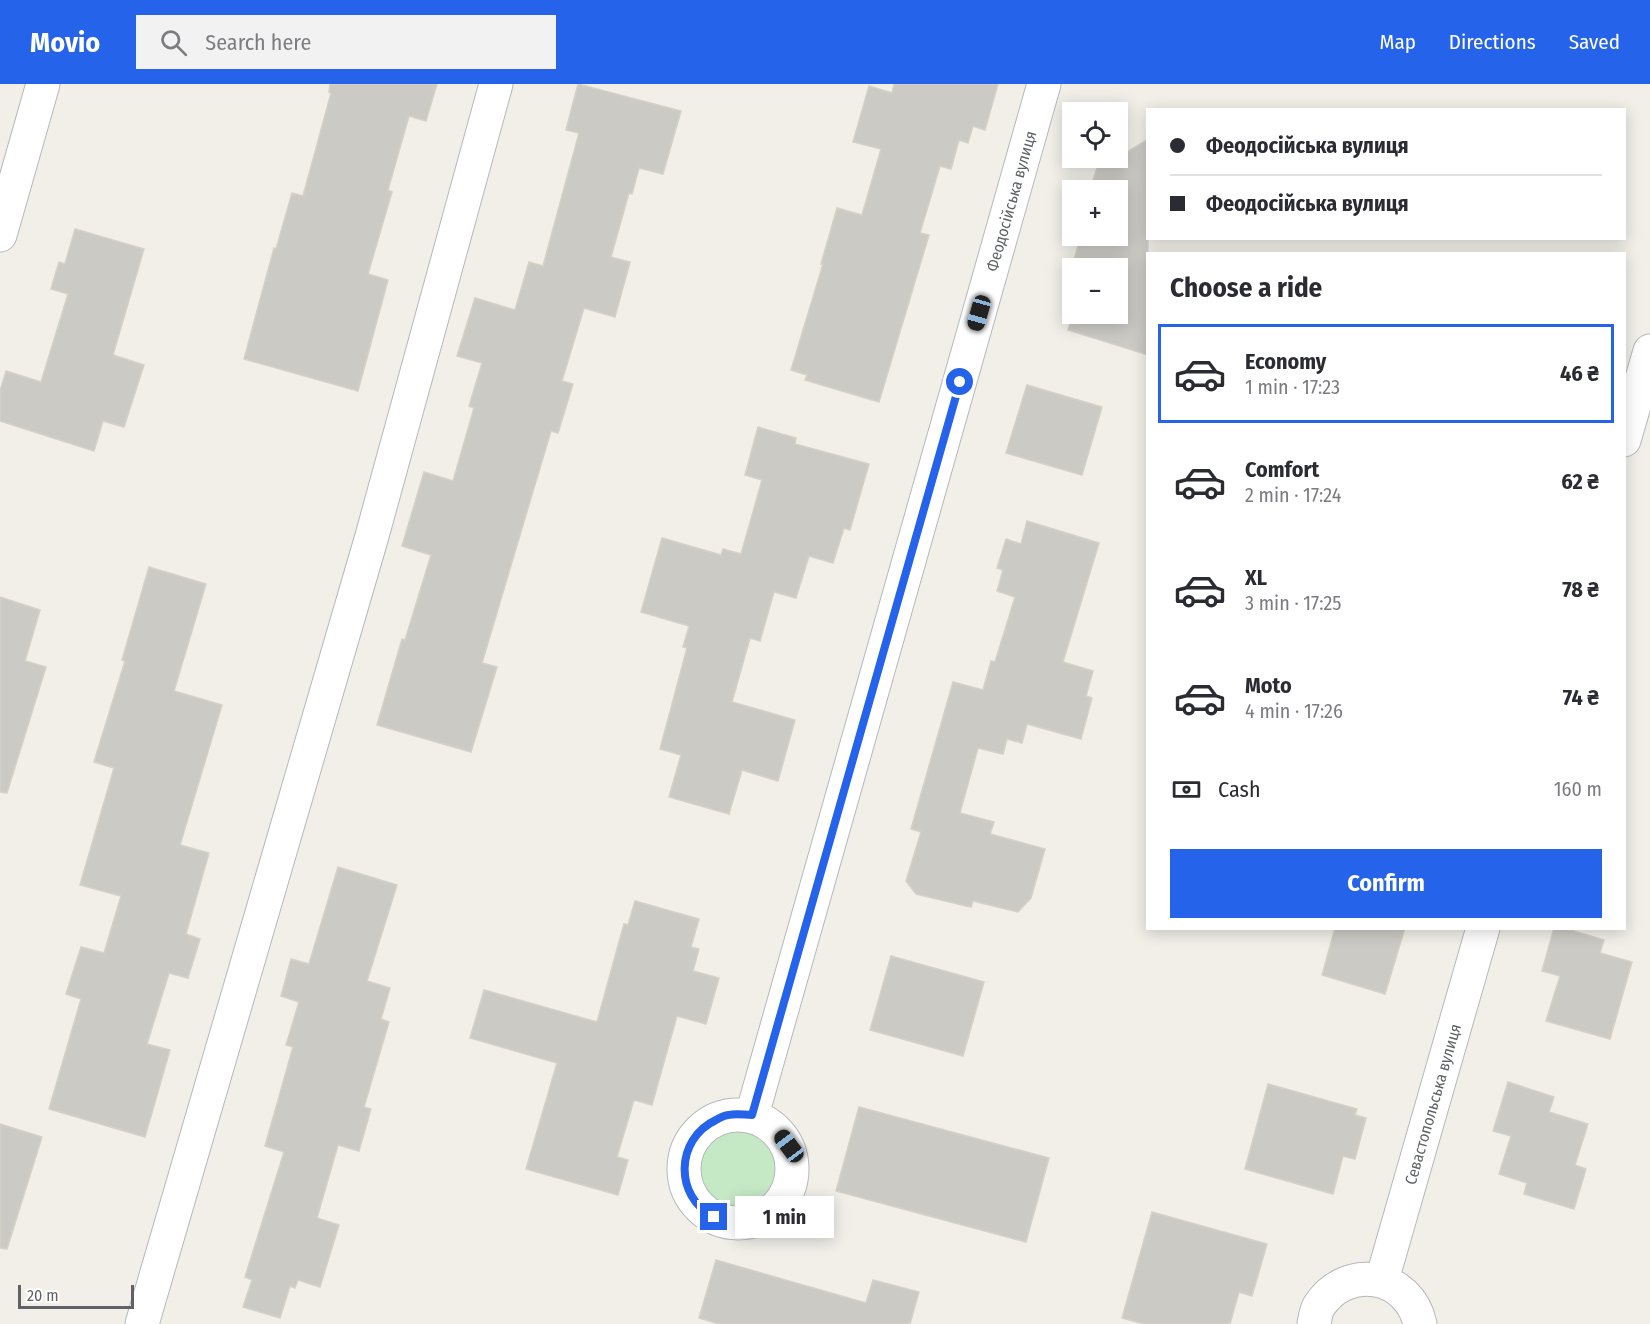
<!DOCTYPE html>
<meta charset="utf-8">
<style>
:root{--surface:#fff;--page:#f2f2f3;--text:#2b2b33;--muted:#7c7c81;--line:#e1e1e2;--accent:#2563eb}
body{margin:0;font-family:"Fira Sans Condensed",sans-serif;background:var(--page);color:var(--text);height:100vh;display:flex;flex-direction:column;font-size:22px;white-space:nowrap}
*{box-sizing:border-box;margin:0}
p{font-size:20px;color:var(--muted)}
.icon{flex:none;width:33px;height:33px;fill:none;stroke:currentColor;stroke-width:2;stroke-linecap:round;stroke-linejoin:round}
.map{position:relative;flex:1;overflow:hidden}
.details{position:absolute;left:1146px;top:168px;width:480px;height:678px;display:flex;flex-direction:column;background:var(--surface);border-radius:0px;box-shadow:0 3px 15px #0003}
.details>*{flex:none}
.banner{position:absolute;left:1146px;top:24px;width:480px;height:132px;border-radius:0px;box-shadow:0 3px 15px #0003;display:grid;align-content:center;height:132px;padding:0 24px;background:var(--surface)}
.tools{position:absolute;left:1062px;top:18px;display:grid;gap:12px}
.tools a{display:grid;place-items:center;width:66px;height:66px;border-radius:0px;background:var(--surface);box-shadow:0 3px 15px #0003;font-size:30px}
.scale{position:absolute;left:18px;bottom:15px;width:116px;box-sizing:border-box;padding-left:6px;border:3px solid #5f6368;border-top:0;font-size:16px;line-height:21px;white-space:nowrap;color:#5f6368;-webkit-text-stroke:4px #fff;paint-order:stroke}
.end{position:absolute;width:27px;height:27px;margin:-14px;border:8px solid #2563eb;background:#fff;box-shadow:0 0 0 3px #fff}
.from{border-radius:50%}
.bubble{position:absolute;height:42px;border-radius:0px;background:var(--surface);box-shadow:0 3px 15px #0003;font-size:20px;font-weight:700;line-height:42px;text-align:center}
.car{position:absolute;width:18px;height:36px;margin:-18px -9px;border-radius:8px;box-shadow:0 0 4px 2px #0007;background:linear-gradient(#222 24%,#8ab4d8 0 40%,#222 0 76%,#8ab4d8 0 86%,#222 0)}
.banner b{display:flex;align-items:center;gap:21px;height:57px;font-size:22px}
.banner b+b{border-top:2px solid var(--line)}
.banner i{width:15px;height:15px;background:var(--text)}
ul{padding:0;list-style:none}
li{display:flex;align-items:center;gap:18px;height:99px;margin:0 12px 9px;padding:0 12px;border:3px solid transparent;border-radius:0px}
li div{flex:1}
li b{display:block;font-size:22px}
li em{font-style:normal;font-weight:700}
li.on{border-color:var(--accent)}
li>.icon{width:54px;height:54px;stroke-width:1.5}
h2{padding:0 24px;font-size:27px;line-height:72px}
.pay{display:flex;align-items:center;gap:15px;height:66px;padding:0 24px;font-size:22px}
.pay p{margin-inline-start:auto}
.action{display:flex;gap:12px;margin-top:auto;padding:12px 24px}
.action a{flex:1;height:69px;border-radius:0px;background:var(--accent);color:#fff;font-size:24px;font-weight:700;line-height:69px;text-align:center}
header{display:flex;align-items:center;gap:36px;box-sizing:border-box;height:84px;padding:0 30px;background:var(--accent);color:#fff}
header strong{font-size:28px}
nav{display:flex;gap:33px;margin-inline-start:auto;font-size:21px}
.search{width:420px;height:54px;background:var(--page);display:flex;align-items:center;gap:15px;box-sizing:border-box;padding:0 21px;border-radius:0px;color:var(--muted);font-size:22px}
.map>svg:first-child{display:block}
.green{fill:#c5e8c5}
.building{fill:#cccac5;stroke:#d6d1c6;stroke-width:1.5}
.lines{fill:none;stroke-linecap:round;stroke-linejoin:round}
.minor-casing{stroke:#b5b8bc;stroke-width:35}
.minor{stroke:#fff;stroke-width:33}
.route{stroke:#2563eb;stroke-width:8}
.labels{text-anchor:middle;stroke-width:4.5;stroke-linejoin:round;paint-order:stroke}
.street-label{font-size:16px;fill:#5f6368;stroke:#fff}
</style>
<header>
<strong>Movio</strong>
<div class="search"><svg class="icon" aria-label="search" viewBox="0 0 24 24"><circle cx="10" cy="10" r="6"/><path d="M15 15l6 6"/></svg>Search here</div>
<nav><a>Map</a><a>Directions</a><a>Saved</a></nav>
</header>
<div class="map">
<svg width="1650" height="1240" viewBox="0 0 1650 1240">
<rect width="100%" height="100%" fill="#f1efe8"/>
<circle class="green" cx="738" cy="1085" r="54"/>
<g class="building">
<path d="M 330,0 L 437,0 L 426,37 L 409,32 L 388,106 L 392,108 L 368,190 L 388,196 L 358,307 L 244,275 L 274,164 L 276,165 L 292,109 L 303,112 L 331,9 L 329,8 Z"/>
<path d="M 578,0 L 681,27 L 663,90 L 639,84 L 632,110 L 629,109 L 611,173 L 630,178 L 615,233 L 584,224 L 562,297 L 573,300 L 558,349 L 551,347 L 482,579 L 497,583 L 471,668 L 377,641 L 402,555 L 405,556 L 431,471 L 402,462 L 424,388 L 453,397 L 474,324 L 469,322 L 482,279 L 457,272 L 475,214 L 515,226 L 529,178 L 543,182 L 579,49 L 566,46 Z"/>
<path d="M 894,0 L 998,0 L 985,46 L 973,42 L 968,59 L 959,56 L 951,85 L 940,82 L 920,149 L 929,151 L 879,318 L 805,296 L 807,291 L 791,286 L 823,180 L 821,180 L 837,124 L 862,131 L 881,65 L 853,58 L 869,2 L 892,9 Z"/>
<path d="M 1148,55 L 1148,271 L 1068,246 L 1073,230 L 1118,230 L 1118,184 L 1072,184 L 1072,215 L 1063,212 L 1081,152 L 1118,152 L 1118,106 L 1090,106 L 1100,74 L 1118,74 Z"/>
<path d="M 75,145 L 144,165 L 113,271 L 144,281 L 124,343 L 103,337 L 94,367 L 0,337 L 0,307 L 6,287 L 41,298 L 68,210 L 51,205 L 59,178 L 65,180 Z"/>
<path d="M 1027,301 L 1102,323 L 1082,391 L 1006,369 Z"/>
<path d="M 758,343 L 796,354 L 795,360 L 869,380 L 850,446 L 844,444 L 833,479 L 809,472 L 796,514 L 774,508 L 760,557 L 750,554 L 732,618 L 795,636 L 778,697 L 742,686 L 729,730 L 669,713 L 681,671 L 660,665 L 687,564 L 683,563 L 689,542 L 641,528 L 662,454 L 721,471 L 723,465 L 741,470 L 762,396 L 745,391 Z"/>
<path d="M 1027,437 L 1099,459 L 1063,578 L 1093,587 L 1086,612 L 1092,614 L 1081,655 L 1027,640 L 1022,659 L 1007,655 L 1003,670 L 978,664 L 960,729 L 994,738 L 990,750 L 1045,765 L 1031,814 L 1018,828 L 973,817 L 971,823 L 916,810 L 906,797 L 921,748 L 911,745 L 953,598 L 983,606 L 991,577 L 995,578 L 1015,513 L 997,507 L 1003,486 L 997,484 L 1006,455 L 1021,460 Z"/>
<path d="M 149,483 L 206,500 L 174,607 L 222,621 L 180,761 L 209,769 L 186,850 L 200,855 L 188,894 L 169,889 L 147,960 L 170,966 L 145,1053 L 49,1025 L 81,915 L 66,910 L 81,863 L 104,869 L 121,812 L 80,801 L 114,684 L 94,678 L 125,577 L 122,576 Z"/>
<path d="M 0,513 L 40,526 L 25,577 L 46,583 L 7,709 L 0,708 Z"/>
<path d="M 338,783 L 397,801 L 367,897 L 390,904 L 381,935 L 389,938 L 364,1023 L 371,1025 L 359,1067 L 338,1061 L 317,1134 L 339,1141 L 320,1203 L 298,1196 L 295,1204 L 290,1202 L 280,1234 L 243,1223 L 252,1196 L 245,1193 L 284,1068 L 265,1062 L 293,963 L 286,961 L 299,918 L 281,912 L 291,875 L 309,880 Z"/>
<path d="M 635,817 L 699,835 L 691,863 L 699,865 L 693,887 L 719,894 L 706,940 L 677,932 L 652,1021 L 634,1016 L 617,1073 L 628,1076 L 618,1111 L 526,1085 L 557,979 L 470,954 L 484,906 L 597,938 L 624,840 L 628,841 Z"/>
<path d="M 1335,844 L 1405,844 L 1385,910 L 1322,891 Z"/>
<path d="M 1554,844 L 1564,844 L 1604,856 L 1600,869 L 1632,878 L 1610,955 L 1546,937 L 1560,892 L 1542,887 Z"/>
<path d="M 891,872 L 984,898 L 963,972 L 870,946 Z"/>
<path d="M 1508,998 L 1554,1013 L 1549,1028 L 1588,1040 L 1575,1081 L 1586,1085 L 1574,1125 L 1524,1110 L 1527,1099 L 1499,1090 L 1511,1052 L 1493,1047 Z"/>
<path d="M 1268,1000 L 1357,1025 L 1355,1031 L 1366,1034 L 1355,1075 L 1343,1072 L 1333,1110 L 1245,1085 Z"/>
<path d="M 859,1023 L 1049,1074 L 1026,1158 L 836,1107 Z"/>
<path d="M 0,1040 L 42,1053 L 7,1165 L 0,1164 Z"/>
<path d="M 1152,1128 L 1267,1160 L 1252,1212 L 1239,1208 L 1230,1240 L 1144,1240 L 1122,1234 Z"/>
<path d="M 716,1176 L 866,1219 L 873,1196 L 919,1208 L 910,1240 L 719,1240 L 699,1234 Z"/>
</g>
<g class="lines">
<defs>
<g id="minor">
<path d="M 0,151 L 43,0"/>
<path d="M 1624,356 L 1650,267"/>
<circle cx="738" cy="1085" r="54"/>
<path id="s1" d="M 752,1031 L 1044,0"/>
<path id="s2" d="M 1382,1196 L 1483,844"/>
<path d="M 142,1240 L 372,452 L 496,0"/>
<path d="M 1314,1240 C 1315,1234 1316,1227 1319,1222 C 1347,1179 1409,1190 1420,1240"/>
</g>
</defs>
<use href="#minor" class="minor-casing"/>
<use href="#minor" class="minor"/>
</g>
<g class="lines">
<path class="route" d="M 714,1133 C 674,1113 675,1055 716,1036 C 720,1034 724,1031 729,1031 C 736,1029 745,1031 752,1031 L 960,298"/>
</g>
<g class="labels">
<g class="street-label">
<text dy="6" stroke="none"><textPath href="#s1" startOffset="950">Феодосійська вулиця</textPath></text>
<text dy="6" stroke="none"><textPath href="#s2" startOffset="183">Севастопольська вулиця</textPath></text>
</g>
</g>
</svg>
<div class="tools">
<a><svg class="icon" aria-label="locate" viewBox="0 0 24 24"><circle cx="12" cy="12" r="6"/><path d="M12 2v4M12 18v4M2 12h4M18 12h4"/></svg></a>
<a>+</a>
<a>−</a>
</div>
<div class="scale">20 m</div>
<i class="end from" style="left:960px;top:298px"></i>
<i class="end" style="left:714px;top:1133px"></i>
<div class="bubble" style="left:735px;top:1112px;width:99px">1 min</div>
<i class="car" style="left:979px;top:229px;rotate:196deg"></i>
<i class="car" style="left:789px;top:1062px;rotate:323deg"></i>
<div class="banner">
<b><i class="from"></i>Феодосійська вулиця</b>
<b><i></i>Феодосійська вулиця</b>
</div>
<section class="details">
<h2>Choose a ride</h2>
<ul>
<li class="on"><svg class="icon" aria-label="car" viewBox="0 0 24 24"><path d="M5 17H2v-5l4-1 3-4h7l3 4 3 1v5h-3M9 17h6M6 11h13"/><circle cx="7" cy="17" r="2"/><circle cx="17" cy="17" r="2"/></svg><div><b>Economy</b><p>1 min · 17:23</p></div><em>46 ₴</em></li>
<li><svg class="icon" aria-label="car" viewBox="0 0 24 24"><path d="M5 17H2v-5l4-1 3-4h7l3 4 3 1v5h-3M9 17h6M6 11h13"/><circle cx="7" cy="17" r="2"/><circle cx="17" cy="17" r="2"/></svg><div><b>Comfort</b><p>2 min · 17:24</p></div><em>62 ₴</em></li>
<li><svg class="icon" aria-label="car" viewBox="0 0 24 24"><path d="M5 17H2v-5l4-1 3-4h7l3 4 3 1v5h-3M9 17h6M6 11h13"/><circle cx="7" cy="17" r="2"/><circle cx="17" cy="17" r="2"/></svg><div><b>XL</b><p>3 min · 17:25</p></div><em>78 ₴</em></li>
<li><svg class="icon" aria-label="car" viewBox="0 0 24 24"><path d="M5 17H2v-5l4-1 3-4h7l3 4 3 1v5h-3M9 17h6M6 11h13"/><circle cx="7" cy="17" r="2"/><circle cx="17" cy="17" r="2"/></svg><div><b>Moto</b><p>4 min · 17:26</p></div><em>74 ₴</em></li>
</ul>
<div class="pay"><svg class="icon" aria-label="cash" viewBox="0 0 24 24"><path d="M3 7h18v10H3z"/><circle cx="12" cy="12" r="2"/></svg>Cash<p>160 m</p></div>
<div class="action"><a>Confirm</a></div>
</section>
</div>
